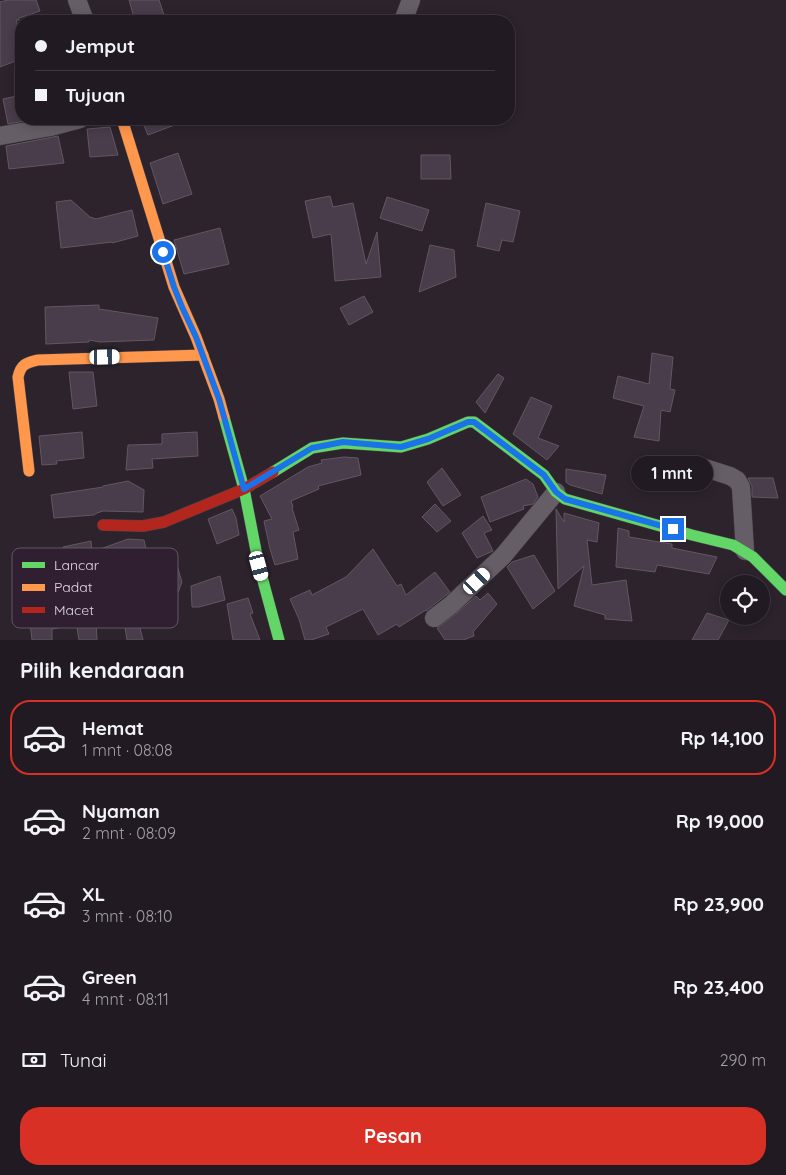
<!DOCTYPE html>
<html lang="id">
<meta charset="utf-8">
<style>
:root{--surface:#211a22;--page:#2d272f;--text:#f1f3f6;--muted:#a2a1a5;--line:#3e3840;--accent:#d93025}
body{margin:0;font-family:Quicksand,sans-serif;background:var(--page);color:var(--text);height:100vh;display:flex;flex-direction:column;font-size:19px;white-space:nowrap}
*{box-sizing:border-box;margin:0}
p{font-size:16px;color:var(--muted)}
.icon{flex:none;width:28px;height:28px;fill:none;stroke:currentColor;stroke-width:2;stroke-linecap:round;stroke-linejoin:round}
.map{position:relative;height:640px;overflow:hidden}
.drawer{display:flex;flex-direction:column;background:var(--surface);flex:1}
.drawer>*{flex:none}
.hud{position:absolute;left:15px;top:15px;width:500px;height:110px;border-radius:20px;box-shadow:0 2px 12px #0003,0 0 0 1px var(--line);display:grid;align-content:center;height:110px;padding:0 20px;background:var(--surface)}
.tools{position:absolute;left:720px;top:575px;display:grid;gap:10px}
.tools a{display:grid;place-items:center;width:50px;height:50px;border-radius:50%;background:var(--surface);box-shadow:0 2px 12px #0003,0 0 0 1px var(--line);font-size:25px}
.end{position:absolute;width:22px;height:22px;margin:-11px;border:6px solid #1a73e8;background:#fff;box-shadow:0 0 0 2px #fff}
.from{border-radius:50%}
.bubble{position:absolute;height:35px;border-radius:18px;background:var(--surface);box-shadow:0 2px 12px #0003,0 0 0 1px var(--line);font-size:16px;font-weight:800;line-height:35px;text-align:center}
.car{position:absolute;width:15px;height:30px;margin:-15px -8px;border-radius:6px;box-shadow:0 0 4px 1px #0007;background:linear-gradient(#fff 24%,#345 0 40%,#fff 0 76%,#345 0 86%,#fff 0)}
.hud b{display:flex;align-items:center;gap:18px;height:48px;font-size:19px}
.hud b+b{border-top:1px solid var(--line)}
.hud i{width:12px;height:12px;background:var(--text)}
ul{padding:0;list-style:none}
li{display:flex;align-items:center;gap:15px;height:75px;margin:0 10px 8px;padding:0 10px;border:2px solid transparent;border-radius:20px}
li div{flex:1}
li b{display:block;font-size:19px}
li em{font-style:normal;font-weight:800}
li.on{border-color:var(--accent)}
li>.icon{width:45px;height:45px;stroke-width:1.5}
h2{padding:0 20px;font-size:22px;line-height:60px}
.pay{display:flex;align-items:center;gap:12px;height:55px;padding:0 20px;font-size:19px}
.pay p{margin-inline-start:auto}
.action{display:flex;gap:10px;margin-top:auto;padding:10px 20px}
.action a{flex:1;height:58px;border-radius:20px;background:var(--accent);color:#fff;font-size:20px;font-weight:800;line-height:58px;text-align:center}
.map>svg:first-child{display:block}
.building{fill:#493c4b;stroke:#605861}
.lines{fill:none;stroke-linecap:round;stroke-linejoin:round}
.street-casing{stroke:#49414a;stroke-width:19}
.fast-casing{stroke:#49414a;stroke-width:12}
.slow-casing{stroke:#49414a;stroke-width:12}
.jam-casing{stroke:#49414a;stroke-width:12}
.street{stroke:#655e66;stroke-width:18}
.fast{stroke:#63d668;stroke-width:11}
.slow{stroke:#ff974d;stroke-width:11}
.jam{stroke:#b3261e;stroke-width:11}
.route{stroke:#1a73e8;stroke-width:6}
.key{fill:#2f1f31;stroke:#645666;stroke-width:1}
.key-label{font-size:14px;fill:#e0d6e2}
</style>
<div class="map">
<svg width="786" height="640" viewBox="0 0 786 640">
<rect width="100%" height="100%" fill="#2c232d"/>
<g class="building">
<path d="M 8,0 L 36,0 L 40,11 L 19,18 L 19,20 L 16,20 L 21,36 L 21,59 L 0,67 L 0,2 Z"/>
<path d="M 129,0 L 159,0 L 166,21 L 135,21 Z"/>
<path d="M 21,95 L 21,119 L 36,119 L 8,124 L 3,99 Z"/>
<path d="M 141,119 L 188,119 L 188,120 L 148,135 Z"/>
<path d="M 110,127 L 118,155 L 90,157 L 87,129 Z"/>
<path d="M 58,136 L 64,163 L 9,169 L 6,146 Z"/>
<path d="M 178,153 L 192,194 L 163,204 L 150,163 Z"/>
<path d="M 421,155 L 450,155 L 451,179 L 421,179 Z"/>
<path d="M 330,196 L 333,207 L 353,203 L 366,264 L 377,232 L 381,277 L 335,281 L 331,234 L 313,238 L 305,201 Z"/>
<path d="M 387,197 L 429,210 L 422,231 L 380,218 Z"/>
<path d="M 71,200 L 90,217 L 96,219 L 132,210 L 138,236 L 112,243 L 112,242 L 61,248 L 56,202 Z"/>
<path d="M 486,203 L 520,211 L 513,242 L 502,240 L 499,251 L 477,246 Z"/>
<path d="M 220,228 L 229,264 L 184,274 L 174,240 Z"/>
<path d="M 430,245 L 454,250 L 456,277 L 419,292 Z"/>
<path d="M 364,296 L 373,312 L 349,325 L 340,308 Z"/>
<path d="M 99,305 L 99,309 L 158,318 L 154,340 L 100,342 L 89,340 L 89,342 L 46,344 L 45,307 Z"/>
<path d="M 652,353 L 673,357 L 670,389 L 675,390 L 670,412 L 661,410 L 659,441 L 634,437 L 644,406 L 613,398 L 618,376 L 649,384 Z"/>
<path d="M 69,372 L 93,372 L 97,406 L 73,409 Z"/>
<path d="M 498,374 L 504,378 L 485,413 L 476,402 Z"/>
<path d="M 531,397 L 552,406 L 538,438 L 559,446 L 547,460 L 513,434 Z"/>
<path d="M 82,432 L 84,458 L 56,461 L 57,464 L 42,465 L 39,436 Z"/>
<path d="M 197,432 L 198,456 L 152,459 L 153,468 L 126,470 L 128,445 L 162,444 L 162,434 Z"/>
<path d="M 344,457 L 358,458 L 361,475 L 318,486 L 319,489 L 291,501 L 293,507 L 292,508 L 299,530 L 293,532 L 298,559 L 275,565 L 270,549 L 264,521 L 272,519 L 260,496 L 308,467 L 322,463 L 321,460 Z"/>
<path d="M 442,468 L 461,495 L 443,506 L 427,482 Z"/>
<path d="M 566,469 L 606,475 L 602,494 L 570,485 L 566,482 Z"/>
<path d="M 748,478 L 773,478 L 778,498 L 752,497 L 752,486 Z"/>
<path d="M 526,479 L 533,484 L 538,497 L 533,504 L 523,506 L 524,509 L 490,522 L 481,497 Z"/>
<path d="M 128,481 L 144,490 L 143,512 L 103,511 L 97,513 L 94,515 L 54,518 L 51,495 L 103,487 L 103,486 Z"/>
<path d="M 435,504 L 451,521 L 437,532 L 422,517 Z"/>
<path d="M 232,509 L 236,518 L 239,535 L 217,544 L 208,519 Z"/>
<path d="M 556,509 L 564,522 L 564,513 L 599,523 L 597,542 L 587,540 L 592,585 L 626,580 L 632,621 L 605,619 L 605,615 L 574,606 L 584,566 L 558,589 Z"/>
<path d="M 483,516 L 492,530 L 484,533 L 493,551 L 477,558 L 462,533 Z"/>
<path d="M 618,528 L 629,531 L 629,537 L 672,544 L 672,548 L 717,557 L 709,574 L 657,565 L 655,572 L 616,567 Z"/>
<path d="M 128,539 L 144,540 L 146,550 L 164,552 L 157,563 L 175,559 L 182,582 L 177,595 L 149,600 L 144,580 L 103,587 L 100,566 L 83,571 L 80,565 L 64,567 L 63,547 L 91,541 L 92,552 Z"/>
<path d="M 373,549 L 397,586 L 401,584 L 406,595 L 435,572 L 450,592 L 426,611 L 426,610 L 399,627 L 397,624 L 378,635 L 363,609 L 326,627 L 329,634 L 311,640 L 305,640 L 299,619 L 290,599 L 310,590 L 312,595 L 346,577 Z"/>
<path d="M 534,555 L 555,591 L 533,609 L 507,567 L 512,562 Z"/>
<path d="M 220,576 L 225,600 L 199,607 L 192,607 L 191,586 Z"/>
<path d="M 488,593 L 497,604 L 473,632 L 474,636 L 463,640 L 445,640 L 437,628 L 457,613 L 476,596 L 480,600 Z"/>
<path d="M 248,598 L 253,613 L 250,614 L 260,640 L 233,640 L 227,604 Z"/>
<path d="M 46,601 L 48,616 L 67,615 L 70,626 L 52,629 L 52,640 L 32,640 L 28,605 Z"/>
<path d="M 707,613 L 729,620 L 718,640 L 692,640 Z"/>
<path d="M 138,620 L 143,640 L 127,640 L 124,621 Z"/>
<path d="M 96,622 L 97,640 L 79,640 L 77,628 Z"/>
</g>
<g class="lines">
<defs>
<g id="street">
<path d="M 77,0 L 85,21"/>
<path d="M 403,21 L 411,0"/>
<path d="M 0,136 L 50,127 L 80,119"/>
<path d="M 705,468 L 730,476 L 737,480 L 741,487 L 745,551"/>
<path d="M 434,618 L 451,605 L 503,556 L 556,492"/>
</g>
<g id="fast">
<path d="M 224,417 L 244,489 L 259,566 L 279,640"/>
<path d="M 273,472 L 312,448 L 343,443 L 401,447 L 428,439 L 468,422 L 474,422 L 544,475 L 556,492 L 565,499 L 692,535 L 733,545 L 753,557 L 786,590"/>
</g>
<g id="slow">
<path d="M 122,119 L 174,287 L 196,337 L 219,399 L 224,417"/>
<path d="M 29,471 L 18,377 C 21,364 26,363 38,360 L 203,355"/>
</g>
<path id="jam" d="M 103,525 L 143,526 L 164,522 L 244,489 L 273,472"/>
</defs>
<use href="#street" class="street-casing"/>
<use href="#fast" class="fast-casing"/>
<use href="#slow" class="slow-casing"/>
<use href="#jam" class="jam-casing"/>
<use href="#street" class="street"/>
<use href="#fast" class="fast"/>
<use href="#slow" class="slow"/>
<use href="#jam" class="jam"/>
</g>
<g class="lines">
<path class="route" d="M 163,252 L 174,287 L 182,307 L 196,337 L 219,399 L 244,489 L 312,448 L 343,442 L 401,447 L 428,439 L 468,422 L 474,422 L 544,475 L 556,492 L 565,499 L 673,529"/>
</g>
<rect x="12" y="548" width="166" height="80" rx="8" class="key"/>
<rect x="22" y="562" width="23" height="6" fill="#63d668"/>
<rect x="22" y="584" width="23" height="7" fill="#ff974d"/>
<rect x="22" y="607" width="23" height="6" fill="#b3261e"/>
<g class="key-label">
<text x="54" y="570">Lancar</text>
<text x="54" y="592">Padat</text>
<text x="54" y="615">Macet</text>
</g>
</svg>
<div class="tools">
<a><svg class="icon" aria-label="locate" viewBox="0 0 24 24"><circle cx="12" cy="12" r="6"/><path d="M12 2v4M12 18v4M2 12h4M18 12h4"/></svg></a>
</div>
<i class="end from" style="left:163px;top:252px"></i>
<i class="end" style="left:673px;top:529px"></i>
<div class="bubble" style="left:631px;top:456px;width:82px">1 mnt</div>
<i class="car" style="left:105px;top:357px;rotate:89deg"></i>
<i class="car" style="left:259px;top:566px;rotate:165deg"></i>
<i class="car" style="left:477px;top:581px;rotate:47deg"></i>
<div class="hud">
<b><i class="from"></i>Jemput</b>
<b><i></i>Tujuan</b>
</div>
</div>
<section class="drawer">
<h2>Pilih kendaraan</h2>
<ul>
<li class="on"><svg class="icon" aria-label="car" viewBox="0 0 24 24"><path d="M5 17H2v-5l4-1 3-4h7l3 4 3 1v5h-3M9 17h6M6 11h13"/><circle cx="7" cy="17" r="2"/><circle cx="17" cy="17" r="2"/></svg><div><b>Hemat</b><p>1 mnt · 08:08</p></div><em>Rp 14,100</em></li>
<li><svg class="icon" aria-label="car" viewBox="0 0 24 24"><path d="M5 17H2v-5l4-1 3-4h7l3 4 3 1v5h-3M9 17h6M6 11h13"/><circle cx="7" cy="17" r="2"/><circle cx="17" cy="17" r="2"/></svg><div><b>Nyaman</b><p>2 mnt · 08:09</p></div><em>Rp 19,000</em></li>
<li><svg class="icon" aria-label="car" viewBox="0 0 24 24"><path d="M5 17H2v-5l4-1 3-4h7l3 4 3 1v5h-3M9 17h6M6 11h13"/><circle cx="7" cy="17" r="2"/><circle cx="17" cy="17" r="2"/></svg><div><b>XL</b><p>3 mnt · 08:10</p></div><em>Rp 23,900</em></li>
<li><svg class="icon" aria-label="car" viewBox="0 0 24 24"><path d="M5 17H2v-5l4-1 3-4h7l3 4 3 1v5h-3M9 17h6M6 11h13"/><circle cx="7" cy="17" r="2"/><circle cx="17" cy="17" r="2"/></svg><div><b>Green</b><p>4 mnt · 08:11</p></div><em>Rp 23,400</em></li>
</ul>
<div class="pay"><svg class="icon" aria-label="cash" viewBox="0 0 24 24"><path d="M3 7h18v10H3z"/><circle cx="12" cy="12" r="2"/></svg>Tunai<p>290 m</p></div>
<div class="action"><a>Pesan</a></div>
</section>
